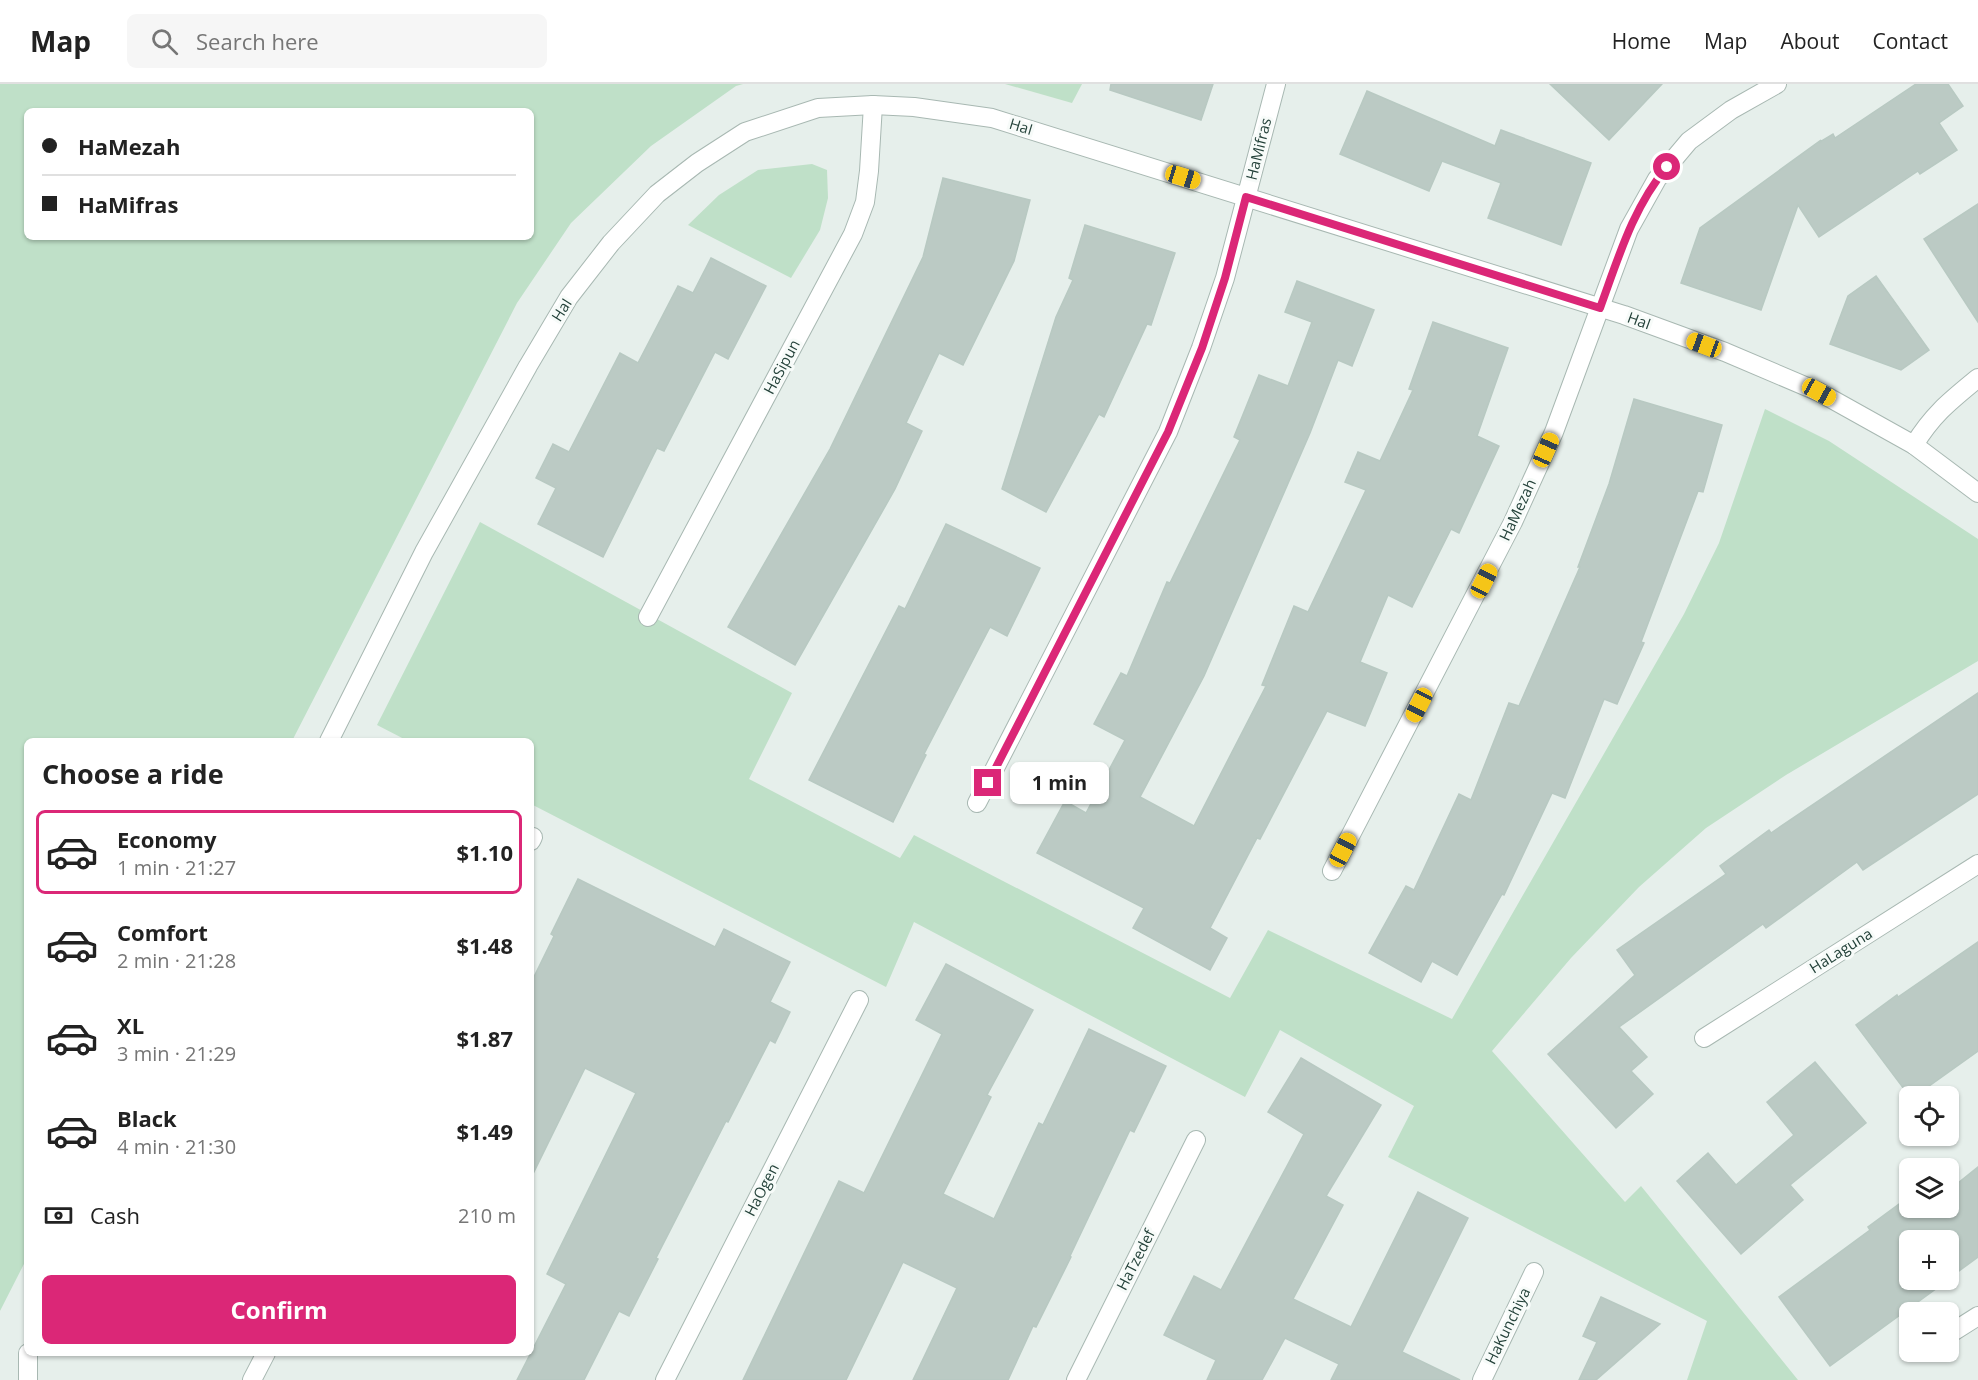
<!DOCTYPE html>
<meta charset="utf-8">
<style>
:root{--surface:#fff;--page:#f6f6f6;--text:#222;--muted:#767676;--line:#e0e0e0;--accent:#db2777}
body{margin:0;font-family:"Open Sans",sans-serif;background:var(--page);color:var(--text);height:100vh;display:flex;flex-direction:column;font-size:22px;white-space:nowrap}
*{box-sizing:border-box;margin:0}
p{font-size:20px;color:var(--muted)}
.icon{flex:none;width:33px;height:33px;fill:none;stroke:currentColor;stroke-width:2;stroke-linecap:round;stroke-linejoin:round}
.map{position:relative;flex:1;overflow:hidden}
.side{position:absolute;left:24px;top:654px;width:510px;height:618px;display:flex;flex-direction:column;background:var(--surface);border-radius:9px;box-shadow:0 2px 4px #0004}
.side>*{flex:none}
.hud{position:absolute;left:24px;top:24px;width:510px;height:132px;border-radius:9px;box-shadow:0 2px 4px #0004;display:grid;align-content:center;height:132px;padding:0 18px;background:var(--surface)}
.buttons{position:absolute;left:1899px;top:1002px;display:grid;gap:12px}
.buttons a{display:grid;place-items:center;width:60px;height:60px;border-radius:9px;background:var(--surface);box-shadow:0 2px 4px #0004;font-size:30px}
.end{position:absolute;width:27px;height:27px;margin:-14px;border:8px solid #db2777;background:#fff;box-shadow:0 0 0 3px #fff}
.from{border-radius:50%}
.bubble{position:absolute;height:42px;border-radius:9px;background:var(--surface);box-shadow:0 2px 4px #0004;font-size:20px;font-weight:700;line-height:42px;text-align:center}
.car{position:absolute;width:18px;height:36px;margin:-18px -9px;border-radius:8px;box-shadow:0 0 4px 2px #0007;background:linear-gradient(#f5c518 24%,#345 0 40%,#f5c518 0 76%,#345 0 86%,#f5c518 0)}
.hud b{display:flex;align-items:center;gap:21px;height:57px;font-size:22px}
.hud b+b{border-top:2px solid var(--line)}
.hud i{width:15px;height:15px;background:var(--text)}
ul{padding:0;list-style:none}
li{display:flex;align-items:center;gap:18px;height:84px;margin:0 12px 9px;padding:0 6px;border:3px solid transparent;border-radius:9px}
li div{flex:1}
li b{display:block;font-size:22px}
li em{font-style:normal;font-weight:700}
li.selected{border-color:var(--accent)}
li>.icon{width:54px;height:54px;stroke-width:1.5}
h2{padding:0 18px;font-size:27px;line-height:72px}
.pay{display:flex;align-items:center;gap:15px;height:66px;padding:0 18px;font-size:22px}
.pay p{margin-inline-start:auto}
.action{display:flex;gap:12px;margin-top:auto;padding:12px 18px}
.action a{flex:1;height:69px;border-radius:9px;background:var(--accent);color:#fff;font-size:24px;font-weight:700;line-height:69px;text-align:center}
header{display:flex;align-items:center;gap:36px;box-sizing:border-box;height:84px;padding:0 30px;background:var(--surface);border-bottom:2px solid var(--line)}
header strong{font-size:28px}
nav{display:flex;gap:33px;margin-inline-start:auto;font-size:21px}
.search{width:420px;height:54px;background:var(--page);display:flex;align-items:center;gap:15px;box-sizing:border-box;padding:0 21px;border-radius:9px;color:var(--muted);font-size:22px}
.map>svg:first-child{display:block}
.green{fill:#bfe0c8;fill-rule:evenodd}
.building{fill:#bbcac4;stroke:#b8c9c2;stroke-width:1.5}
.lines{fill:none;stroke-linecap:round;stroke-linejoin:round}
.minor-casing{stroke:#a8b8b2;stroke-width:20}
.minor{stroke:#fff;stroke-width:18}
.route{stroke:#db2777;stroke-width:8}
.labels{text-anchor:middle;stroke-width:6;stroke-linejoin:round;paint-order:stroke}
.street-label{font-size:15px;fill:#24423a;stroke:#f7fbf9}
</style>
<header>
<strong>Map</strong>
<div class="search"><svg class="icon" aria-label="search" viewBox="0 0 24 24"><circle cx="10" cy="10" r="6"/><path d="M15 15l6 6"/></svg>Search here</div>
<nav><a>Home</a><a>Map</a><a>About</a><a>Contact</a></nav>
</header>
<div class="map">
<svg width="1978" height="1296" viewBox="0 0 1978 1296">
<rect width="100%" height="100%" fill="#e6efeb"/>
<g class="green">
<path d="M 0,0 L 743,0 L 736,2 L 651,62 L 571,139 L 517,219 L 292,657 L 27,657 L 27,1174 L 0,1227 ZM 27,27 L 531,27 L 531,153 L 27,153 Z"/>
<path d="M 1005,0 L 1082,0 L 1072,19 Z"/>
<path d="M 812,80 L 827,86 L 828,114 L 820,146 L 791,194 L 688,141 L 719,111 L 758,86 Z"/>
<path d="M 1765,325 L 1829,357 L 1978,455 L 1978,577 L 1786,691 L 1706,744 L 1639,803 L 1571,874 L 1492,967 L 1625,1118 L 1641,1102 L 1798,1296 L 1687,1296 L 1707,1237 L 1388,1073 L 1414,1022 L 1280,946 L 1245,1013 L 914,838 L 886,903 L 531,720 L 531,657 L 408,657 L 377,641 L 480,438 L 792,609 L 749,695 L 900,774 L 914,751 L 1230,914 L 1268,846 L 1452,935 L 1684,530 L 1719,459 Z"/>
</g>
<g class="building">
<path d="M 1111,0 L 1213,0 L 1201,36 L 1110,6 Z"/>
<path d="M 1550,0 L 1662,0 L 1609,56 Z"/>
<path d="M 1916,0 L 1948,0 L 1963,22 L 1939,39 L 1957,66 L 1920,90 L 1918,87 L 1819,153 L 1798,121 L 1761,226 L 1681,199 L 1700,144 L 1821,56 L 1820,58 L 1833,50 L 1835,54 Z"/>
<path d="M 1367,7 L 1495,62 L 1501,46 L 1591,79 L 1561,161 L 1488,134 L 1501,99 L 1442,77 L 1429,107 L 1340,70 Z"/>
<path d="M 943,94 L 1030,116 L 1014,177 L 963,281 L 939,269 L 906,339 L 922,347 L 895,405 L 795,581 L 728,543 L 830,365 L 923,173 Z"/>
<path d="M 1978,120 L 1978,238 L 1924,155 Z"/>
<path d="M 1085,141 L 1175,169 L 1151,241 L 1147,240 L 1104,333 L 1099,330 L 1046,428 L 1002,405 L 1056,233 L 1073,196 L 1069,194 Z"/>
<path d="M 711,174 L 766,202 L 728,275 L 715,268 L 664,367 L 657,364 L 603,473 L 538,440 L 556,404 L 536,394 L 553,360 L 569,368 L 620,269 L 638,279 L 678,202 L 693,209 Z"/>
<path d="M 1876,192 L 1929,266 L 1901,286 L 1830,260 L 1848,212 Z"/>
<path d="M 1297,197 L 1374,226 L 1352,282 L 1338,276 L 1310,349 L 1204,592 L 1140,713 L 1194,742 L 1266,602 L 1262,601 L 1294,522 L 1308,528 L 1366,406 L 1345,398 L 1358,368 L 1380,377 L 1413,306 L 1409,305 L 1433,238 L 1508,264 L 1477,352 L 1499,362 L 1459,449 L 1451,445 L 1412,523 L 1388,511 L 1360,578 L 1387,589 L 1365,642 L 1327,627 L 1260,755 L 1257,754 L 1210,844 L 1227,854 L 1210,886 L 1133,844 L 1144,824 L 1037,769 L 1065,717 L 1086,729 L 1125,656 L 1094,640 L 1121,589 L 1127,592 L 1167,498 L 1170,499 L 1240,356 L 1234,353 L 1259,291 L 1288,302 L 1312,238 L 1285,228 Z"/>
<path d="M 1634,315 L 1722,341 L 1703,408 L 1698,407 L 1641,558 L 1644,559 L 1617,620 L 1604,615 L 1565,714 L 1552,709 L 1504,811 L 1502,810 L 1457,891 L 1432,877 L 1421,898 L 1369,869 L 1406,802 L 1414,806 L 1459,710 L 1471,716 L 1509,619 L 1519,622 L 1580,483 L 1578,483 L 1609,400 Z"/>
<path d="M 946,440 L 1040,484 L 1007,552 L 990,543 L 924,670 L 926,671 L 893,738 L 809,696 L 899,522 L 905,525 Z"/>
<path d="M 1978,609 L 1978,710 L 1863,786 L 1857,778 L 1766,844 L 1763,840 L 1619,943 L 1647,973 L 1631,987 L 1653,1010 L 1616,1044 L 1548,970 L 1635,891 L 1617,866 L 1726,790 L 1720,782 L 1769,746 L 1771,749 Z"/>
<path d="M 578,795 L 715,863 L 724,845 L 790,878 L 770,918 L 790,928 L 775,959 L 770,956 L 728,1038 L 726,1037 L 656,1174 L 658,1175 L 629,1232 L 619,1227 L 584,1296 L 517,1296 L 566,1200 L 547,1190 L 636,1009 L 585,984 L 531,1094 L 531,899 L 554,852 L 551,850 Z"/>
<path d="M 1978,858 L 1978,967 L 1915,1012 L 1910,1013 L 1856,941 L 1897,911 L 1898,913 Z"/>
<path d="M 946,880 L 1033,926 L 987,1011 L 991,1013 L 943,1110 L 994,1135 L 1039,1039 L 1043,1041 L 1089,945 L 1166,982 L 1134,1048 L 1130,1046 L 1070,1172 L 1071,1173 L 1036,1243 L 1033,1242 L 1008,1296 L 913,1296 L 957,1204 L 903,1178 L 846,1296 L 743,1296 L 839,1097 L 864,1109 L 942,950 L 916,936 Z"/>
<path d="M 1301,974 L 1381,1021 L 1326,1112 L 1343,1121 L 1293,1215 L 1351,1243 L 1418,1108 L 1468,1134 L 1402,1268 L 1460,1296 L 1331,1296 L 1339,1280 L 1285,1254 L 1262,1296 L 1207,1296 L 1216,1276 L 1164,1251 L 1194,1192 L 1221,1206 L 1304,1050 L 1268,1028 Z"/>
<path d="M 1815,978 L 1866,1039 L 1790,1101 L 1803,1116 L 1741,1170 L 1677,1097 L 1708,1069 L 1736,1101 L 1794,1051 L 1767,1018 Z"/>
<path d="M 1978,1083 L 1978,1173 L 1948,1195 L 1948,1156 L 1910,1156 L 1910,1196 L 1948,1196 L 1830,1282 L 1779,1213 L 1870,1146 L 1868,1143 L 1910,1112 L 1910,1124 L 1948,1124 L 1948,1107 Z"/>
<path d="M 1601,1213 L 1660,1240 L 1596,1296 L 1579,1296 L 1597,1258 L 1583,1252 Z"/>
</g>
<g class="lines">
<defs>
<g id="minor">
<path d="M 1914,361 C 1933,330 1950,317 1978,294"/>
<path d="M 648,533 L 853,150 L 865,118 L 869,87 L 873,21"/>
<path d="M 329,657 L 424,468 L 528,282 L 569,213 L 611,159 L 657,110 L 697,79 L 745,48 L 818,24 L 873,21 L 914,23 L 992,34 L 1624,231 L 1725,268 L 1819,308 L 1914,361 L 1978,409"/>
<path d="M 977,719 L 1168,348 L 1201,264 L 1225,194 L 1276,0"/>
<path d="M 531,757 L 533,753"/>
<path d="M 1332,787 L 1513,438 L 1554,348 L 1629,145 L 1657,95 L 1689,57 L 1731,26 L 1777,0"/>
<path d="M 1704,954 L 1978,780"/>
<path d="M 1948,1251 L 1978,1232"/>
<path d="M 28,1296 L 28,1269"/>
<path d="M 252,1296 L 266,1269"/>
<path d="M 665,1296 L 859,916"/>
<path d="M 1076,1296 L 1196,1056"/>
<path d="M 1482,1296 L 1534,1188"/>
</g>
</defs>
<use href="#minor" class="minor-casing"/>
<use href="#minor" class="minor"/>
</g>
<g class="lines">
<path class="route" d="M 988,699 L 1168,348 L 1202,264 L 1225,194 L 1246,113 L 1600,224 C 1618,175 1633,123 1667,83"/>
</g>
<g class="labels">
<g class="street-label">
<text transform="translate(1021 43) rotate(17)" y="5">HaI</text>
<text transform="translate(1259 65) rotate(-76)" y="5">HaMifras</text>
<text transform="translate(562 226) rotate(-58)" y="5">HaI</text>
<text transform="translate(1639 237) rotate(20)" y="5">HaI</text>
<text transform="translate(782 283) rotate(-62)" y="5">HaSipun</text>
<text transform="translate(1518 426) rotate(-65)" y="5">HaMezah</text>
<text transform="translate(1841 867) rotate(-32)" y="5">HaLaguna</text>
<text transform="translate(762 1106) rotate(-63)" y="5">HaOgen</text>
<text transform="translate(1136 1176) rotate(-63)" y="5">HaTzedef</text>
<text transform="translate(1508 1242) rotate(-64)" y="5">HaKunchiya</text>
</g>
</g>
</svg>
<div class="buttons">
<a><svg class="icon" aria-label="locate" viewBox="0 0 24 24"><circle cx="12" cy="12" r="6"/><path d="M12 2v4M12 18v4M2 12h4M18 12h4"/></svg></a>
<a><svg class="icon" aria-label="layers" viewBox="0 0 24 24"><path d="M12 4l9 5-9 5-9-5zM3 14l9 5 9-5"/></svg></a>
<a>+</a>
<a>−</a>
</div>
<i class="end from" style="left:1667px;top:83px"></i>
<i class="end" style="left:988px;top:699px"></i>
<div class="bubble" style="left:1010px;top:678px;width:99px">1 min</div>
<i class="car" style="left:1183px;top:93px;rotate:107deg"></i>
<i class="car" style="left:1704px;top:261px;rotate:290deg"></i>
<i class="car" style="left:1819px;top:308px;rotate:119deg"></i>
<i class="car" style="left:1546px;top:366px;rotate:24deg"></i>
<i class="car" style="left:1484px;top:497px;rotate:27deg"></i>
<i class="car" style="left:1419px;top:621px;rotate:207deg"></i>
<i class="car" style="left:1343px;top:766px;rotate:28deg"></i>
<div class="hud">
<b><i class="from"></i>HaMezah</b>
<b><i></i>HaMifras</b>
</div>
<section class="side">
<h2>Choose a ride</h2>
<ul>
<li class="selected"><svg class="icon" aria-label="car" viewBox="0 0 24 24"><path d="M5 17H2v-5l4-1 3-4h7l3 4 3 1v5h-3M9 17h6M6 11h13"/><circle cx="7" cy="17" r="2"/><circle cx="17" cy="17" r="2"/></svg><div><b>Economy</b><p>1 min · 21:27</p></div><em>$1.10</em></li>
<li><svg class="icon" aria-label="car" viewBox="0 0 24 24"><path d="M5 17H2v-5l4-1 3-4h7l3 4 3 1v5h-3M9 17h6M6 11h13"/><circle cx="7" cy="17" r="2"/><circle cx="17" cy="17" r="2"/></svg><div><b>Comfort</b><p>2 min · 21:28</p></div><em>$1.48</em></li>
<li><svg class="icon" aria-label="car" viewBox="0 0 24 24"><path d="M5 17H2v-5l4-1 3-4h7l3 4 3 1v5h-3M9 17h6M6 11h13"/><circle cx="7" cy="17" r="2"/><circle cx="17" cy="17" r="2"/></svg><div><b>XL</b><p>3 min · 21:29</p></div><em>$1.87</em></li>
<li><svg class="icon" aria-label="car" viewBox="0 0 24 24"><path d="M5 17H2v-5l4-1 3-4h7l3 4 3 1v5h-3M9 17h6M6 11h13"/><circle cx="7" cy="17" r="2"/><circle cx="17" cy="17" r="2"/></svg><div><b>Black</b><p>4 min · 21:30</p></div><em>$1.49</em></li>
</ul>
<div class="pay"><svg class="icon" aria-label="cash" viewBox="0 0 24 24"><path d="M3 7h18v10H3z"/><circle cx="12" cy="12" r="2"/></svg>Cash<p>210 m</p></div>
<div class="action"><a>Confirm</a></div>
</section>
</div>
